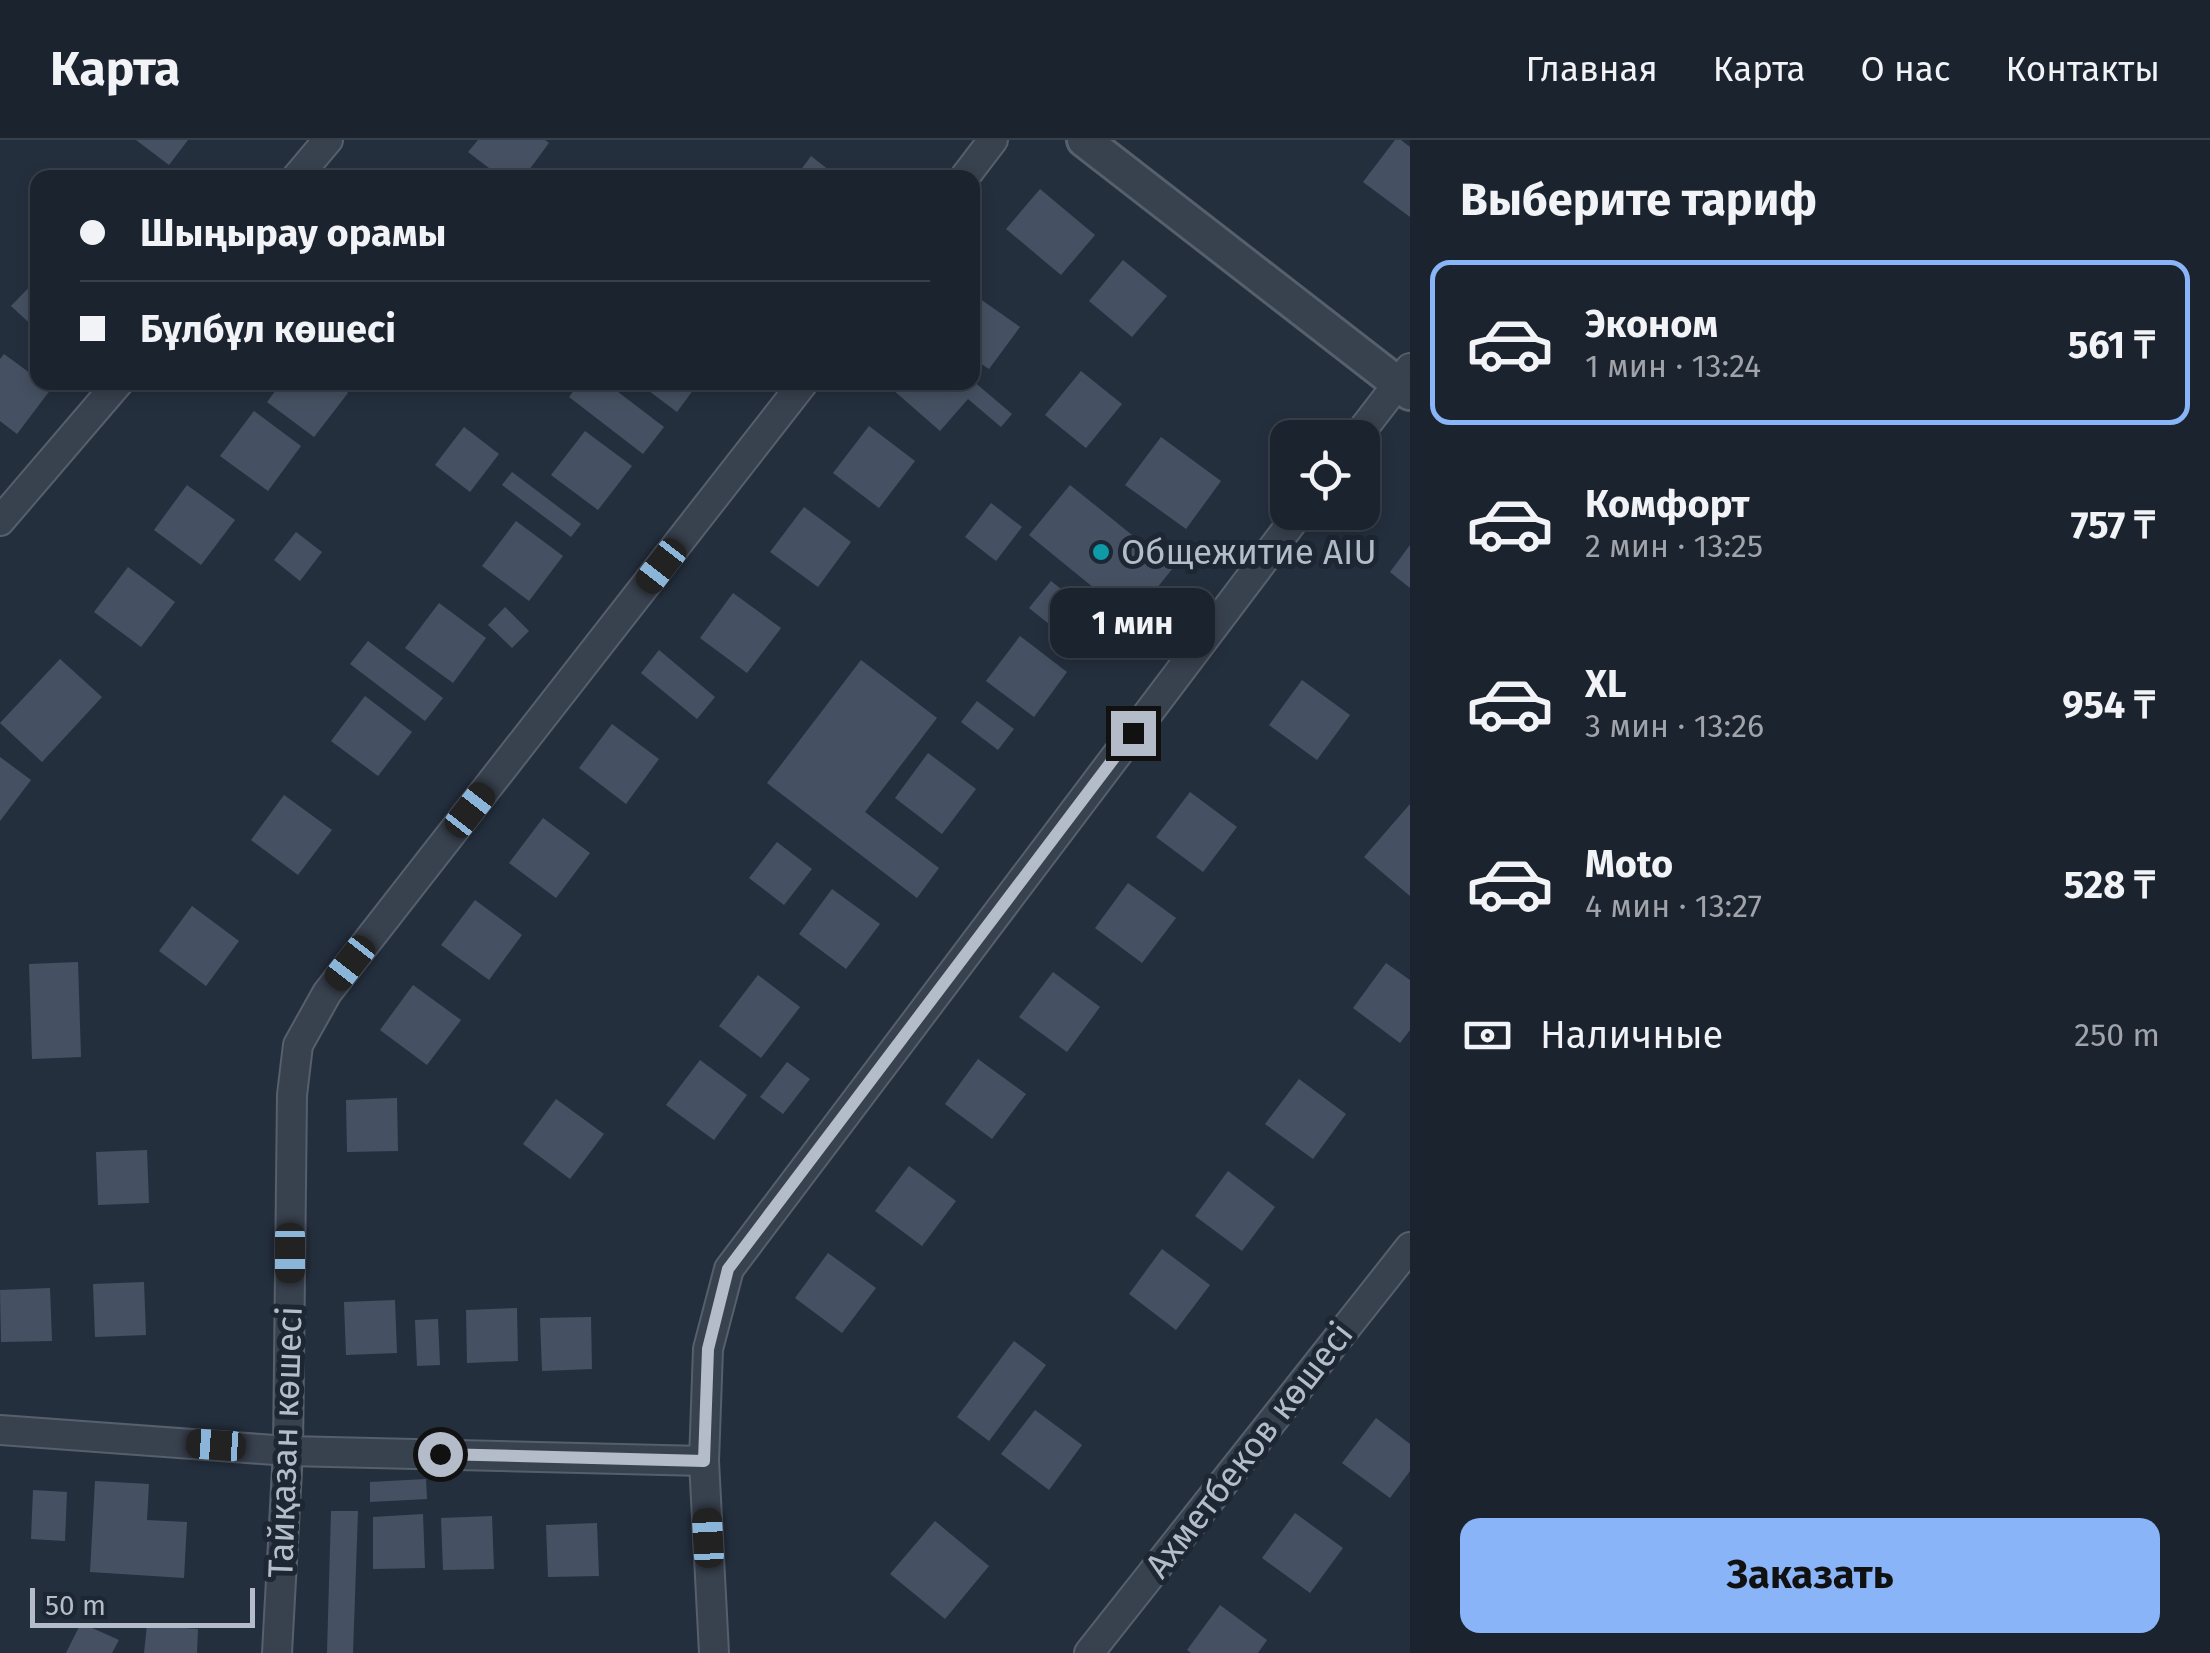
<!DOCTYPE html>
<html lang="ru">
<meta charset="utf-8">
<style>
:root{--surface:#1b232e;--page:#242b36;--text:#f1f3f6;--muted:#a0a4aa;--line:#39404a;--accent:#8ab4f8}
body{margin:0;font-family:"Fira Sans",sans-serif;background:var(--page);color:var(--text);height:100vh;display:flex;flex-direction:column;font-size:38px;white-space:nowrap}
*{box-sizing:border-box;margin:0}
p{font-size:32px;color:var(--muted)}
.icon{flex:none;width:55px;height:55px;fill:none;stroke:currentColor;stroke-width:2;stroke-linecap:round;stroke-linejoin:round}
.map{position:relative;flex:1;overflow:hidden}
.details{display:flex;flex-direction:column;background:var(--surface);width:800px}
.details>*{flex:none}
.banner{position:absolute;left:30px;top:30px;width:950px;height:220px;border-radius:20px;box-shadow:0 5px 15px #0003,0 0 0 2px var(--line);display:grid;align-content:center;height:220px;padding:0 50px;background:var(--surface)}
.controls{position:absolute;left:1270px;top:280px;display:grid;gap:20px}
.controls a{display:grid;place-items:center;width:110px;height:110px;border-radius:20px;background:var(--surface);box-shadow:0 5px 15px #0003,0 0 0 2px var(--line);font-size:50px}
.scale{position:absolute;left:30px;bottom:25px;width:225px;box-sizing:border-box;padding-left:10px;border:5px solid #b4bcc9;border-top:0;font-size:28px;line-height:35px;white-space:nowrap;color:#b4bcc9;-webkit-text-stroke:8px #1d2633;paint-order:stroke}
.end{position:absolute;width:45px;height:45px;margin:-22px;border:12px solid #b4bcc9;background:#111;box-shadow:0 0 0 5px #111}
.from{border-radius:50%}
.bubble{position:absolute;height:70px;border-radius:20px;background:var(--surface);box-shadow:0 5px 15px #0003,0 0 0 2px var(--line);font-size:32px;font-weight:700;line-height:70px;text-align:center}
.car{position:absolute;width:30px;height:60px;margin:-30px -15px;border-radius:12px;box-shadow:0 0 8px 2px #0007;background:linear-gradient(#222 24%,#8ab4d8 0 40%,#222 0 76%,#8ab4d8 0 86%,#222 0)}
.banner b{display:flex;align-items:center;gap:35px;height:95px;font-size:38px}
.banner b+b{border-top:2px solid var(--line)}
.banner i{width:25px;height:25px;background:var(--text)}
ul{padding:0;list-style:none}
li{display:flex;align-items:center;gap:30px;height:165px;margin:0 20px 15px;padding:0 30px;border:5px solid transparent;border-radius:20px}
li div{flex:1}
li b{display:block;font-size:38px}
li em{font-style:normal;font-weight:700}
li.current{border-color:var(--accent)}
li>.icon{width:90px;height:90px;stroke-width:1.5}
h2{padding:0 50px;font-size:45px;line-height:120px}
.pay{display:flex;align-items:center;gap:25px;height:110px;padding:0 50px;font-size:38px}
.pay p{margin-inline-start:auto}
.cta{display:flex;gap:20px;margin-top:auto;padding:20px 50px}
.cta a{flex:1;height:115px;border-radius:20px;background:var(--accent);color:#111;font-size:40px;font-weight:700;line-height:115px;text-align:center}
header{display:flex;align-items:center;gap:60px;box-sizing:border-box;height:140px;padding:0 50px;background:var(--surface);border-bottom:2px solid var(--line)}
header strong{font-size:48px}
nav{display:flex;gap:55px;margin-inline-start:auto;font-size:35px}
main{display:flex;flex:1;min-height:0}
.map>svg:first-child{display:block}
.building{fill:#455162}
.lines{fill:none;stroke-linecap:round;stroke-linejoin:round}
.minor-casing{stroke:#565f6c;stroke-width:32}
.tertiary-casing{stroke:#565f6c;stroke-width:38}
.minor{stroke:#38414e;stroke-width:28}
.tertiary{stroke:#38414e;stroke-width:32}
.route{stroke:#b4bcc9;stroke-width:12}
.culture-dot{fill:#0f9aa8;stroke:#1d2633;stroke-width:4}
.labels{text-anchor:middle;stroke-width:10;stroke-linejoin:round;paint-order:stroke}
.poi-label{font-size:35px;fill:#b4bcc9;stroke:#1d2633;text-anchor:start}
.street-label{font-size:35px;fill:#b4bcc9;stroke:#1d2633}
</style>
<header>
<strong>Карта</strong>
<nav><a>Главная</a><a>Карта</a><a>О нас</a><a>Контакты</a></nav>
</header>
<main>
<div class="map">
<svg width="1410" height="1513" viewBox="0 0 1410 1513">
<rect width="100%" height="100%" fill="#242f3e"/>
<g class="building">
<path d="M 136,0 L 188,0 L 169,25 Z"/>
<path d="M 478,0 L 545,0 L 549,3 L 523,38 L 502,38 L 468,12 Z"/>
<path d="M 1395,0 L 1401,0 L 1410,7 L 1410,77 L 1363,42 Z"/>
<path d="M 811,16 L 839,38 L 795,38 Z"/>
<path d="M 1040,49 L 1095,95 L 1061,135 L 1006,89 Z"/>
<path d="M 1123,120 L 1167,156 L 1132,197 L 1089,161 Z"/>
<path d="M 38,138 L 38,191 L 11,166 Z"/>
<path d="M 976,156 L 1020,187 L 989,229 L 972,218 L 972,160 Z"/>
<path d="M 4,214 L 38,239 L 38,242 L 51,249 L 17,294 L 0,281 L 0,219 Z"/>
<path d="M 1081,231 L 1122,264 L 1086,308 L 1045,275 Z"/>
<path d="M 972,240 L 1012,274 L 1001,287 L 968,259 L 940,291 L 884,242 Z"/>
<path d="M 282,242 L 334,242 L 348,253 L 314,297 L 267,262 Z"/>
<path d="M 580,242 L 605,242 L 664,287 L 643,314 L 569,257 Z"/>
<path d="M 637,242 L 699,242 L 677,272 Z"/>
<path d="M 254,271 L 301,306 L 268,351 L 220,316 Z"/>
<path d="M 869,286 L 915,321 L 879,368 L 833,333 Z"/>
<path d="M 464,287 L 499,314 L 470,352 L 435,325 Z"/>
<path d="M 585,291 L 632,326 L 598,370 L 551,335 Z"/>
<path d="M 1161,297 L 1221,341 L 1186,389 L 1125,345 Z"/>
<path d="M 512,332 L 581,384 L 571,397 L 502,345 Z"/>
<path d="M 187,345 L 235,380 L 201,425 L 154,390 Z"/>
<path d="M 1070,345 L 1173,428 L 1132,479 L 1029,395 Z"/>
<path d="M 991,363 L 1022,387 L 996,421 L 965,397 Z"/>
<path d="M 804,367 L 851,402 L 818,447 L 770,412 Z"/>
<path d="M 516,381 L 563,416 L 529,461 L 482,426 Z"/>
<path d="M 296,392 L 322,412 L 300,441 L 274,420 Z"/>
<path d="M 1410,405 L 1410,448 L 1390,432 Z"/>
<path d="M 128,427 L 175,462 L 141,507 L 94,472 Z"/>
<path d="M 1051,441 L 1111,489 L 1089,516 L 1029,468 Z"/>
<path d="M 733,453 L 781,488 L 747,533 L 700,498 Z"/>
<path d="M 439,463 L 486,498 L 453,543 L 405,508 Z"/>
<path d="M 505,467 L 529,491 L 512,508 L 488,485 Z"/>
<path d="M 1020,496 L 1067,532 L 1034,577 L 986,541 Z"/>
<path d="M 368,501 L 443,558 L 425,581 L 350,524 Z"/>
<path d="M 659,510 L 715,557 L 697,579 L 641,533 Z"/>
<path d="M 60,519 L 102,557 L 42,622 L 0,583 Z"/>
<path d="M 861,520 L 937,578 L 865,672 L 939,728 L 917,758 L 767,643 Z"/>
<path d="M 1302,540 L 1350,575 L 1317,620 L 1269,585 Z"/>
<path d="M 365,556 L 412,592 L 378,636 L 331,601 Z"/>
<path d="M 977,561 L 1014,589 L 998,610 L 961,582 Z"/>
<path d="M 612,584 L 659,619 L 626,664 L 579,628 Z"/>
<path d="M 928,613 L 976,649 L 942,694 L 895,658 Z"/>
<path d="M 0,617 L 31,640 L 0,681 Z"/>
<path d="M 1190,652 L 1237,687 L 1203,732 L 1156,697 Z"/>
<path d="M 284,655 L 332,690 L 298,735 L 251,700 Z"/>
<path d="M 1410,664 L 1410,756 L 1364,717 Z"/>
<path d="M 543,678 L 590,713 L 556,758 L 509,723 Z"/>
<path d="M 777,702 L 812,729 L 784,765 L 749,738 Z"/>
<path d="M 1128,743 L 1176,778 L 1142,823 L 1095,788 Z"/>
<path d="M 832,749 L 880,784 L 846,829 L 799,794 Z"/>
<path d="M 475,760 L 522,795 L 489,840 L 441,805 Z"/>
<path d="M 192,766 L 239,801 L 206,846 L 159,811 Z"/>
<path d="M 78,822 L 81,917 L 32,919 L 29,824 Z"/>
<path d="M 1386,823 L 1410,840 L 1410,890 L 1400,903 L 1353,868 Z"/>
<path d="M 1053,832 L 1100,867 L 1067,912 L 1019,877 Z"/>
<path d="M 758,835 L 800,867 L 761,918 L 719,886 Z"/>
<path d="M 413,845 L 461,880 L 427,925 L 380,890 Z"/>
<path d="M 978,919 L 1026,954 L 992,999 L 945,964 Z"/>
<path d="M 700,920 L 747,955 L 714,1000 L 666,965 Z"/>
<path d="M 787,922 L 810,939 L 783,974 L 760,957 Z"/>
<path d="M 1299,939 L 1346,974 L 1313,1019 L 1265,984 Z"/>
<path d="M 397,958 L 398,1011 L 347,1012 L 346,960 Z"/>
<path d="M 556,959 L 604,994 L 570,1039 L 523,1004 Z"/>
<path d="M 147,1010 L 149,1063 L 98,1065 L 96,1012 Z"/>
<path d="M 909,1026 L 956,1061 L 922,1106 L 875,1071 Z"/>
<path d="M 1228,1031 L 1275,1067 L 1242,1111 L 1195,1076 Z"/>
<path d="M 1162,1109 L 1210,1145 L 1176,1190 L 1129,1154 Z"/>
<path d="M 828,1113 L 876,1148 L 842,1193 L 795,1158 Z"/>
<path d="M 144,1142 L 146,1195 L 95,1197 L 93,1144 Z"/>
<path d="M 50,1148 L 52,1201 L 1,1202 L 0,1150 Z"/>
<path d="M 395,1160 L 397,1213 L 346,1215 L 344,1162 Z"/>
<path d="M 517,1168 L 518,1221 L 467,1223 L 466,1170 Z"/>
<path d="M 591,1177 L 592,1229 L 542,1231 L 540,1178 Z"/>
<path d="M 438,1179 L 440,1225 L 417,1226 L 415,1180 Z"/>
<path d="M 1014,1201 L 1046,1225 L 989,1301 L 957,1277 Z"/>
<path d="M 1035,1270 L 1082,1305 L 1049,1350 L 1001,1314 Z"/>
<path d="M 1376,1278 L 1410,1304 L 1410,1331 L 1390,1358 L 1342,1323 Z"/>
<path d="M 426,1339 L 427,1359 L 370,1362 L 370,1342 Z"/>
<path d="M 95,1341 L 149,1344 L 147,1380 L 187,1382 L 184,1438 L 90,1432 Z"/>
<path d="M 33,1350 L 67,1352 L 65,1401 L 31,1399 Z"/>
<path d="M 331,1371 L 358,1371 L 353,1513 L 327,1513 Z"/>
<path d="M 1295,1373 L 1343,1408 L 1310,1453 L 1262,1418 Z"/>
<path d="M 423,1374 L 425,1428 L 373,1429 L 373,1377 Z"/>
<path d="M 492,1376 L 494,1429 L 443,1430 L 441,1378 Z"/>
<path d="M 935,1381 L 989,1426 L 945,1479 L 890,1434 Z"/>
<path d="M 597,1383 L 599,1436 L 548,1437 L 546,1385 Z"/>
<path d="M 1220,1465 L 1267,1500 L 1258,1513 L 1191,1513 L 1187,1510 Z"/>
<path d="M 81,1483 L 119,1500 L 112,1513 L 66,1513 Z"/>
<path d="M 147,1485 L 198,1489 L 197,1513 L 144,1513 Z"/>
</g>
<g class="lines">
<defs>
<g id="minor">
<path d="M 296,38 L 328,0"/>
<path d="M 964,38 L 993,0"/>
<path d="M 1356,298 L 1410,228"/>
<path d="M 0,381 L 119,242"/>
<path d="M 0,1290 L 288,1311 L 704,1321"/>
<path d="M 277,1513 L 288,1311 L 292,955 L 298,905 L 327,853 L 804,242"/>
<path d="M 714,1513 L 704,1321 L 708,1209 L 729,1129 L 1300,372"/>
<path d="M 1089,1513 L 1410,1107"/>
</g>
<path id="tertiary" d="M 1084,0 L 1410,253"/>
</defs>
<use href="#minor" class="minor-casing"/>
<use href="#tertiary" class="tertiary-casing"/>
<use href="#minor" class="minor"/>
<use href="#tertiary" class="tertiary"/>
</g>
<g class="lines">
<path class="route" d="M 440,1314 L 704,1321 L 708,1209 L 728,1129 L 1133,593"/>
</g>
<circle class="culture-dot" cx="1101" cy="412" r="10"/>
<g class="labels">
<g class="poi-label">
<text x="1121" y="424">Общежитие AIU</text>
</g>
<g class="street-label">
<text transform="translate(285 1302) rotate(-88)" y="12">Тайқазан көшесі</text>
<text transform="translate(1249 1310) rotate(-52)" y="12">Ахметбеков көшесі</text>
</g>
</g>
</svg>
<div class="controls">
<a><svg class="icon" aria-label="locate" viewBox="0 0 24 24"><circle cx="12" cy="12" r="6"/><path d="M12 2v4M12 18v4M2 12h4M18 12h4"/></svg></a>
</div>
<div class="scale">50 m</div>
<i class="end from" style="left:440px;top:1314px"></i>
<i class="end" style="left:1133px;top:593px"></i>
<div class="bubble" style="left:1050px;top:448px;width:165px">1 мин</div>
<i class="car" style="left:661px;top:426px;rotate:218deg"></i>
<i class="car" style="left:470px;top:670px;rotate:38deg"></i>
<i class="car" style="left:350px;top:823px;rotate:218deg"></i>
<i class="car" style="left:290px;top:1113px;rotate:180deg"></i>
<i class="car" style="left:216px;top:1305px;rotate:274deg"></i>
<i class="car" style="left:708px;top:1398px;rotate:357deg"></i>
<div class="banner">
<b><i class="from"></i>Шыңырау орамы</b>
<b><i></i>Бұлбұл көшесі</b>
</div>
</div>
<section class="details">
<h2>Выберите тариф</h2>
<ul>
<li class="current"><svg class="icon" aria-label="car" viewBox="0 0 24 24"><path d="M5 17H2v-5l4-1 3-4h7l3 4 3 1v5h-3M9 17h6M6 11h13"/><circle cx="7" cy="17" r="2"/><circle cx="17" cy="17" r="2"/></svg><div><b>Эконом</b><p>1 мин · 13:24</p></div><em>561 ₸</em></li>
<li><svg class="icon" aria-label="car" viewBox="0 0 24 24"><path d="M5 17H2v-5l4-1 3-4h7l3 4 3 1v5h-3M9 17h6M6 11h13"/><circle cx="7" cy="17" r="2"/><circle cx="17" cy="17" r="2"/></svg><div><b>Комфорт</b><p>2 мин · 13:25</p></div><em>757 ₸</em></li>
<li><svg class="icon" aria-label="car" viewBox="0 0 24 24"><path d="M5 17H2v-5l4-1 3-4h7l3 4 3 1v5h-3M9 17h6M6 11h13"/><circle cx="7" cy="17" r="2"/><circle cx="17" cy="17" r="2"/></svg><div><b>XL</b><p>3 мин · 13:26</p></div><em>954 ₸</em></li>
<li><svg class="icon" aria-label="car" viewBox="0 0 24 24"><path d="M5 17H2v-5l4-1 3-4h7l3 4 3 1v5h-3M9 17h6M6 11h13"/><circle cx="7" cy="17" r="2"/><circle cx="17" cy="17" r="2"/></svg><div><b>Moto</b><p>4 мин · 13:27</p></div><em>528 ₸</em></li>
</ul>
<div class="pay"><svg class="icon" aria-label="cash" viewBox="0 0 24 24"><path d="M3 7h18v10H3z"/><circle cx="12" cy="12" r="2"/></svg>Наличные<p>250 m</p></div>
<div class="cta"><a>Заказать</a></div>
</section>
</main>
